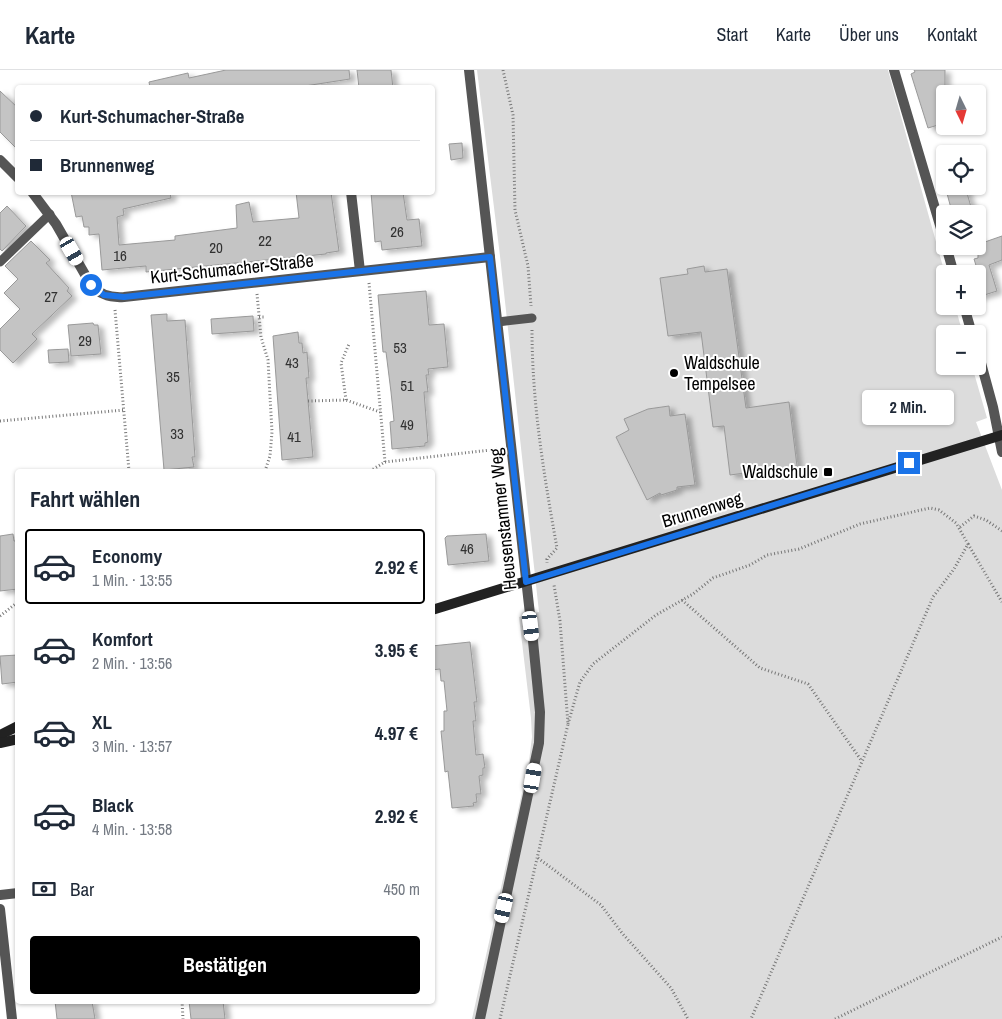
<!DOCTYPE html>
<html lang="de">
<meta charset="utf-8">
<style>
:root{--surface:#fff;--page:#f6f6f7;--text:#1f2937;--muted:#747a83;--line:#e0e1e3;--accent:#000}
body{margin:0;font-family:"Archivo Narrow",sans-serif;background:var(--page);color:var(--text);height:100vh;display:flex;flex-direction:column;font-size:19px;white-space:nowrap}
*{box-sizing:border-box;margin:0}
p{font-size:16px;color:var(--muted)}
.icon{flex:none;width:28px;height:28px;fill:none;stroke:currentColor;stroke-width:2;stroke-linecap:round;stroke-linejoin:round}
.map{position:relative;flex:1;overflow:hidden}
.side{position:absolute;left:15px;top:399px;width:420px;height:535px;display:flex;flex-direction:column;background:var(--surface);border-radius:5px;box-shadow:0 1px 4px #0004}
.side>*{flex:none}
.top-card{position:absolute;left:15px;top:15px;width:420px;height:110px;border-radius:5px;box-shadow:0 1px 4px #0004;display:grid;align-content:center;height:110px;padding:0 15px;background:var(--surface)}
.needle{width:32px;rotate:175deg}
.buttons{position:absolute;left:936px;top:15px;display:grid;gap:10px}
.buttons a{display:grid;place-items:center;width:50px;height:50px;border-radius:5px;background:var(--surface);box-shadow:0 1px 4px #0004;font-size:25px}
.end{position:absolute;width:22px;height:22px;margin:-11px;border:6px solid #1a73e8;background:#fff;box-shadow:0 0 0 2px #fff}
.from{border-radius:50%}
.bubble{position:absolute;height:35px;border-radius:5px;background:var(--surface);box-shadow:0 1px 4px #0004;font-size:16px;font-weight:800;line-height:35px;text-align:center}
.car{position:absolute;width:15px;height:30px;margin:-15px -8px;border-radius:6px;box-shadow:0 0 4px 1px #0007;background:linear-gradient(#fff 24%,#345 0 40%,#fff 0 76%,#345 0 86%,#fff 0)}
.top-card b{display:flex;align-items:center;gap:18px;height:48px;font-size:19px}
.top-card b+b{border-top:1px solid var(--line)}
.top-card i{width:12px;height:12px;background:var(--text)}
ul{padding:0;list-style:none}
li{display:flex;align-items:center;gap:15px;height:75px;margin:0 10px 8px;padding:0 5px;border:2px solid transparent;border-radius:5px}
li div{flex:1}
li b{display:block;font-size:19px}
li em{font-style:normal;font-weight:800}
li.current{border-color:var(--accent)}
li>.icon{width:45px;height:45px;stroke-width:1.5}
h2{padding:0 15px;font-size:22px;line-height:60px}
.pay{display:flex;align-items:center;gap:12px;height:55px;padding:0 15px;font-size:19px}
.pay p{margin-inline-start:auto}
.button{display:flex;gap:10px;margin-top:auto;padding:10px 15px}
.button a{flex:1;height:58px;border-radius:5px;background:var(--accent);color:#fff;font-size:20px;font-weight:800;line-height:58px;text-align:center}
header{display:flex;align-items:center;gap:30px;box-sizing:border-box;height:70px;padding:0 25px;background:var(--surface);border-bottom:1px solid var(--line)}
header strong{font-size:24px}
nav{display:flex;gap:28px;margin-inline-start:auto;font-size:18px}
.map>svg:first-child{display:block}
.green{fill:#dcdcdc}
.building{fill:#c4c4c4;stroke:#999;filter:url(#shadow)}
.lines{fill:none;stroke-linecap:round;stroke-linejoin:round}
.path{stroke:#777;stroke-width:3;stroke-dasharray:1 2.5;stroke-linecap:butt}
.lane{stroke:#555;stroke-width:9}
.street{stroke:#555;stroke-width:10}
.secondary{stroke:#222;stroke-width:10}
.route{stroke:#1a73e8;stroke-width:6}
.poi-dot{fill:#000;stroke:#fff;stroke-width:2}
.labels{text-anchor:middle;stroke-width:4;stroke-linejoin:round;paint-order:stroke}
.number-label{font-size:15px;fill:#313131}
.street-label{font-size:18px;fill:#000;stroke:#fff}
.poi-label{font-size:18px;fill:#000;stroke:#fff;text-anchor:start}
</style>
<header>
<strong>Karte</strong>
<nav><a>Start</a><a>Karte</a><a>Über uns</a><a>Kontakt</a></nav>
</header>
<div class="map">
<svg width="1002" height="949" viewBox="0 0 1002 949">
<defs>
<filter id="shadow"><feDropShadow dx="5.5" dy="3" stdDeviation="2.5" flood-color="#0004"/></filter>
</defs>
<rect width="100%" height="100%" fill="#fff"/>
<path class="green" d="M 477,0 L 888,0 L 945,204 L 945,236 L 955,236 L 963,264 L 945,264 L 945,296 L 972,296 L 987,348 L 976,352 L 1002,420 L 1002,949 L 472,949 L 529,691 L 532,667 L 531,648 L 519,547 L 539,542 L 500,186 Z"/>
<g class="building">
<path d="M 226,0 L 349,0 L 350,9 L 292,18 L 150,18 L 149,12 L 188,3 L 189,8 Z"/>
<path d="M 357,0 L 391,0 L 393,18 L 359,18 Z"/>
<path d="M 914,0 L 945,0 L 945,53 L 928,58 L 911,4 L 915,2 Z"/>
<path d="M 0,21 L 18,38 L 18,80 L 0,62 Z"/>
<path d="M 462,73 L 463,88 L 451,90 L 449,74 Z"/>
<path d="M 945,116 L 965,116 L 973,144 L 952,142 Z"/>
<path d="M 71,122 L 170,122 L 171,128 L 123,139 L 124,145 L 117,147 L 119,175 L 175,170 L 175,166 L 237,158 L 236,135 L 249,132 L 253,152 L 299,148 L 296,122 L 331,122 L 339,181 L 326,183 L 326,184 L 146,202 L 146,196 L 102,200 L 99,164 L 89,165 L 89,157 L 84,157 L 82,146 L 76,147 Z"/>
<path d="M 371,122 L 403,122 L 407,150 L 419,149 L 422,176 L 382,180 L 381,171 L 375,172 Z"/>
<path d="M 7,136 L 26,156 L 2,181 L 0,179 L 0,143 Z"/>
<path d="M 1002,166 L 1002,190 L 989,195 L 997,221 L 978,227 L 978,202 L 974,189 L 978,188 L 978,170 L 981,169 L 982,173 Z"/>
<path d="M 31,171 L 50,190 L 46,193 L 69,218 L 67,221 L 72,226 L 32,264 L 37,269 L 13,293 L 0,280 L 0,259 L 20,239 L 4,223 L 18,209 L 5,196 Z"/>
<path d="M 704,196 L 705,202 L 727,199 L 746,338 L 789,332 L 797,396 L 730,405 L 724,356 L 713,357 L 701,262 L 668,266 L 660,208 L 688,204 L 687,199 Z"/>
<path d="M 426,221 L 429,255 L 444,254 L 448,297 L 428,299 L 429,305 L 426,305 L 428,322 L 424,322 L 428,372 L 425,373 L 425,376 L 392,379 L 390,352 L 394,351 L 391,322 L 386,282 L 383,282 L 378,225 Z"/>
<path d="M 167,244 L 167,251 L 185,250 L 195,387 L 192,387 L 194,397 L 164,400 L 151,245 Z"/>
<path d="M 253,246 L 254,261 L 212,264 L 211,249 Z"/>
<path d="M 93,253 L 94,255 L 98,255 L 101,284 L 71,286 L 68,255 Z"/>
<path d="M 298,262 L 299,273 L 302,273 L 303,283 L 307,282 L 309,308 L 306,308 L 313,387 L 282,390 L 273,266 Z"/>
<path d="M 68,279 L 69,292 L 49,293 L 48,280 Z"/>
<path d="M 669,336 L 670,346 L 685,344 L 695,415 L 677,417 L 677,420 L 661,425 L 660,423 L 647,430 L 616,367 L 629,360 L 624,349 L 648,339 Z"/>
<path d="M 13,464 L 14,471 L 18,471 L 18,519 L 0,521 L 0,466 Z"/>
<path d="M 486,464 L 489,491 L 448,495 L 445,468 L 447,466 Z"/>
<path d="M 470,572 L 477,632 L 474,632 L 476,651 L 473,651 L 476,685 L 483,684 L 485,698 L 483,698 L 483,705 L 479,706 L 481,724 L 476,724 L 477,732 L 473,733 L 474,736 L 452,738 L 448,701 L 445,702 L 441,661 L 444,661 L 444,641 L 447,641 L 444,611 L 441,611 L 440,599 L 432,600 L 432,576 Z"/>
<path d="M 18,585 L 18,612 L 2,614 L 0,586 Z"/>
<path d="M 55,931 L 92,931 L 95,949 L 57,949 Z"/>
<path d="M 189,931 L 223,931 L 225,949 L 191,949 Z"/>
</g>
<g class="lines">
<g class="path">
<path d="M 503,0 L 513,45 L 515,140 L 528,196 L 531,236"/>
<path d="M 369,213 L 385,392"/>
<path d="M 257,224 L 261,267 L 268,290 L 272,362 L 270,386 L 265,401"/>
<path d="M 115,240 L 129,401"/>
<path d="M 259,247 L 266,247"/>
<path d="M 532,260 C 532,333 544,406 557,478 L 547,489 L 547,493"/>
<path d="M 346,330 L 341,293 L 349,274"/>
<path d="M 308,331 L 346,330 L 380,342"/>
<path d="M 0,351 L 124,340"/>
<path d="M 370,401 L 385,392 L 499,379"/>
<path d="M 960,457 L 974,446 L 986,450 L 1002,461"/>
<path d="M 968,474 L 1002,532"/>
<path d="M 682,530 L 760,598 L 808,614 L 861,690"/>
<path d="M 0,546 L 18,532"/>
<path d="M 568,654 L 580,612 L 593,594 L 656,545 L 693,524 L 713,508 L 750,495 L 767,485 L 799,479 L 860,454 L 930,438 L 939,440 L 956,453 L 968,474 L 954,499 L 933,527 L 751,949"/>
<path d="M 538,788 L 601,835 L 622,863 L 671,918 L 688,949"/>
<path d="M 182,931 L 183,949"/>
<path d="M 500,949 L 568,654 L 560,551 L 554,515"/>
<path d="M 835,949 L 1002,867"/>
</g>
<g class="lane">
<path d="M 0,192 L 50,144"/>
<path d="M 498,252 L 532,248"/>
</g>
<g class="street">
<path d="M 469,0 L 533,571 L 540,642 L 539,673 L 480,949"/>
<path d="M 894,0 L 945,172"/>
<path d="M 0,90 L 18,108"/>
<path d="M 32,122 L 56,154 L 91,215 C 100,225 111,228 124,227 L 490,187"/>
<path d="M 351,122 L 360,201"/>
<path d="M 946,176 L 954,204"/>
<path d="M 964,236 L 972,264"/>
<path d="M 978,282 L 993,337 L 1002,382"/>
<path d="M 0,825 L 18,823"/>
<path d="M 0,839 L 12,949"/>
</g>
<g class="secondary">
<path d="M 432,540 L 1002,365"/>
<path d="M 0,665 L 18,656"/>
<path d="M 0,673 L 18,669"/>
</g>
</g>
<g class="lines">
<path class="route" d="M 91,215 L 104,225 L 124,227 L 490,187 L 526,512 L 909,393"/>
</g>
<g class="poi-dot">
<circle cx="674" cy="303" r="5"/>
<rect x="823" y="397" width="10" height="10" rx="2.5"/>
</g>
<g class="labels">
<g class="number-label">
<text x="397" y="167">26</text>
<text x="265" y="176">22</text>
<text x="216" y="183">20</text>
<text x="120" y="191">16</text>
<text x="51" y="232">27</text>
<text x="85" y="276">29</text>
<text x="400" y="283">53</text>
<text x="292" y="298">43</text>
<text x="173" y="312">35</text>
<text x="407" y="321">51</text>
<text x="407" y="360">49</text>
<text x="177" y="369">33</text>
<text x="294" y="372">41</text>
<text x="467" y="484">46</text>
</g>
<g class="street-label">
<text transform="translate(232 199) rotate(-6)" y="6">Kurt-Schumacher-Straße</text>
<text transform="translate(702 440) rotate(-17)" y="6">Brunnenweg</text>
<text transform="translate(503 449) rotate(-96)" y="6">Heusenstammer Weg</text>
</g>
<g class="poi-label">
<text x="684" y="299">Waldschule<tspan x="684" dy="21">Tempelsee</tspan></text>
<text x="818" y="408" text-anchor="end">Waldschule</text>
</g>
</g>
</svg>
<div class="buttons">
<a><svg class="needle" viewBox="-14 -14 28 28"><path d="M0-13l5 13h-10z" fill="#e53935"/><path d="M0 13l5-13h-10z" fill="#747a83"/></svg></a>
<a><svg class="icon" aria-label="locate" viewBox="0 0 24 24"><circle cx="12" cy="12" r="6"/><path d="M12 2v4M12 18v4M2 12h4M18 12h4"/></svg></a>
<a><svg class="icon" aria-label="layers" viewBox="0 0 24 24"><path d="M12 4l9 5-9 5-9-5zM3 14l9 5 9-5"/></svg></a>
<a>+</a>
<a>−</a>
</div>
<i class="end from" style="left:91px;top:215px"></i>
<i class="end" style="left:909px;top:393px"></i>
<div class="bubble" style="left:862px;top:320px;width:92px">2 Min.</div>
<i class="car" style="left:72px;top:181px;rotate:150deg"></i>
<i class="car" style="left:531px;top:556px;rotate:173deg"></i>
<i class="car" style="left:533px;top:708px;rotate:10deg"></i>
<i class="car" style="left:504px;top:838px;rotate:193deg"></i>
<div class="top-card">
<b><i class="from"></i>Kurt-Schumacher-Straße</b>
<b><i></i>Brunnenweg</b>
</div>
<section class="side">
<h2>Fahrt wählen</h2>
<ul>
<li class="current"><svg class="icon" aria-label="car" viewBox="0 0 24 24"><path d="M5 17H2v-5l4-1 3-4h7l3 4 3 1v5h-3M9 17h6M6 11h13"/><circle cx="7" cy="17" r="2"/><circle cx="17" cy="17" r="2"/></svg><div><b>Economy</b><p>1 Min. · 13:55</p></div><em>2.92 €</em></li>
<li><svg class="icon" aria-label="car" viewBox="0 0 24 24"><path d="M5 17H2v-5l4-1 3-4h7l3 4 3 1v5h-3M9 17h6M6 11h13"/><circle cx="7" cy="17" r="2"/><circle cx="17" cy="17" r="2"/></svg><div><b>Komfort</b><p>2 Min. · 13:56</p></div><em>3.95 €</em></li>
<li><svg class="icon" aria-label="car" viewBox="0 0 24 24"><path d="M5 17H2v-5l4-1 3-4h7l3 4 3 1v5h-3M9 17h6M6 11h13"/><circle cx="7" cy="17" r="2"/><circle cx="17" cy="17" r="2"/></svg><div><b>XL</b><p>3 Min. · 13:57</p></div><em>4.97 €</em></li>
<li><svg class="icon" aria-label="car" viewBox="0 0 24 24"><path d="M5 17H2v-5l4-1 3-4h7l3 4 3 1v5h-3M9 17h6M6 11h13"/><circle cx="7" cy="17" r="2"/><circle cx="17" cy="17" r="2"/></svg><div><b>Black</b><p>4 Min. · 13:58</p></div><em>2.92 €</em></li>
</ul>
<div class="pay"><svg class="icon" aria-label="cash" viewBox="0 0 24 24"><path d="M3 7h18v10H3z"/><circle cx="12" cy="12" r="2"/></svg>Bar<p>450 m</p></div>
<div class="button"><a>Bestätigen</a></div>
</section>
</div>
